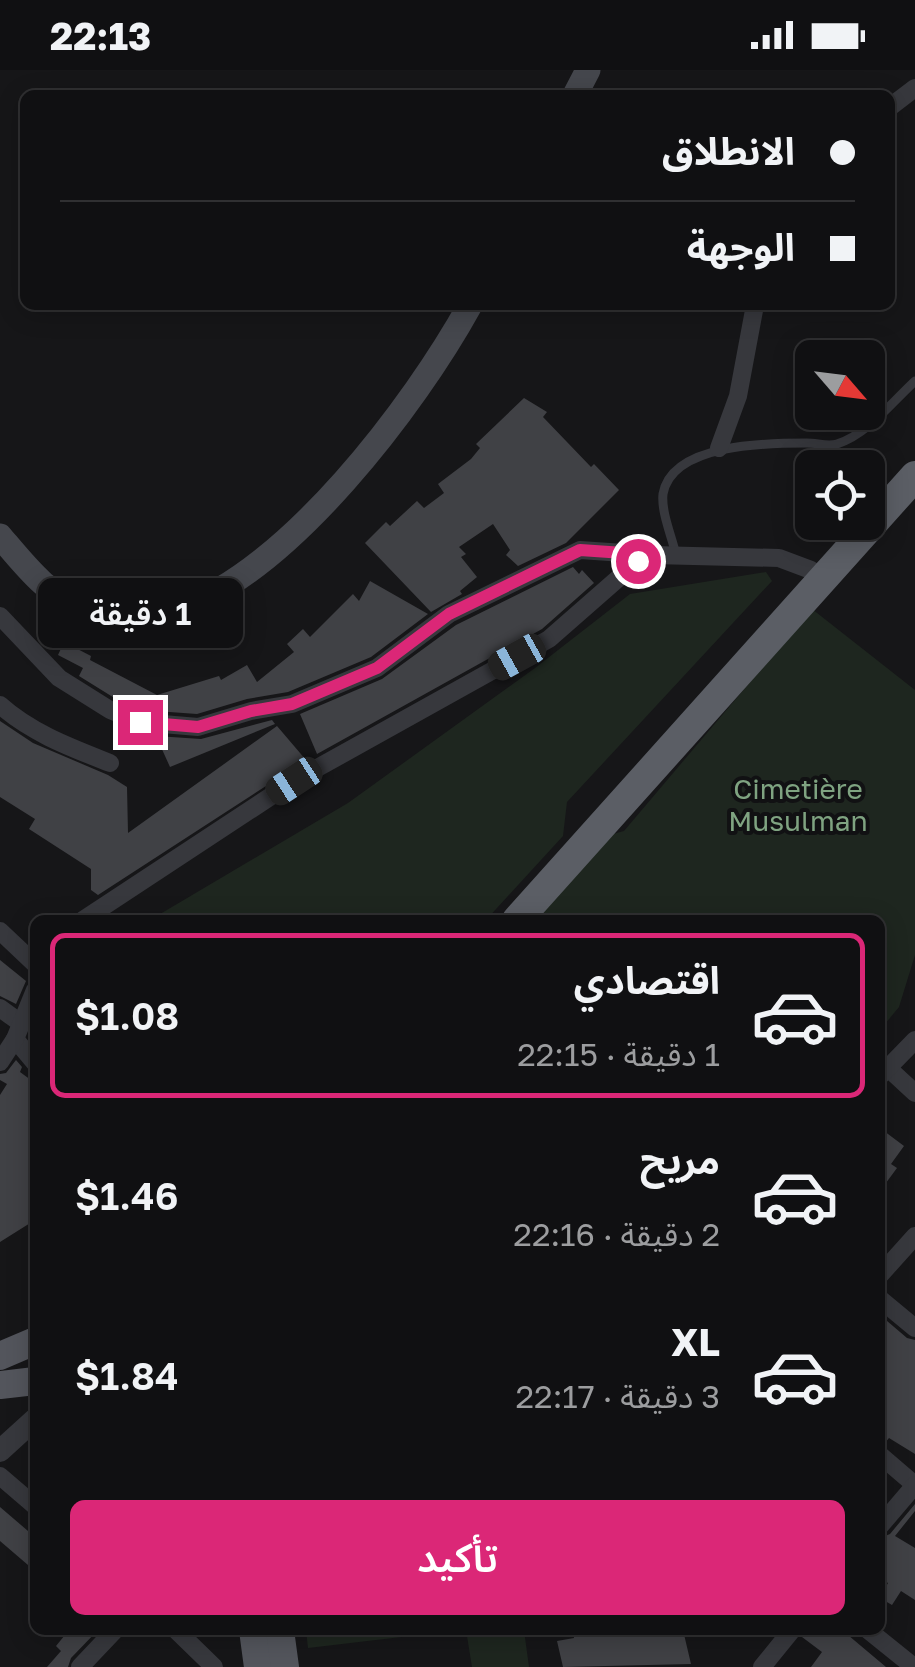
<!DOCTYPE html>
<html lang="ar">
<meta charset="utf-8">
<style>
:root{--surface:#101012;--page:#19191b;--text:#f1f3f6;--muted:#9c9d9f;--line:#303032;--accent:#db2777}
body{margin:0;font-family:"Golos Text","Noto Sans Arabic",sans-serif;background:var(--page);color:var(--text);direction:rtl;height:100vh;display:flex;flex-direction:column;font-size:38px;white-space:nowrap}
*{box-sizing:border-box;margin:0}
p{font-size:32px;color:var(--muted)}
.icon{flex:none;width:55px;height:55px;fill:none;stroke:currentColor;stroke-width:2;stroke-linecap:round;stroke-linejoin:round}
.map{position:relative;flex:1;overflow:hidden;direction:ltr}
.drawer{position:absolute;left:30px;top:845px;width:855px;height:720px;display:flex;flex-direction:column;background:var(--surface);border-radius:15px;box-shadow:0 5px 25px #0003,0 0 0 2px var(--line);direction:rtl}
.drawer>*{flex:none}
.banner{position:absolute;left:20px;top:20px;width:875px;height:220px;border-radius:15px;box-shadow:0 5px 25px #0003,0 0 0 2px var(--line);direction:rtl;display:grid;align-content:center;height:220px;padding:0 40px;background:var(--surface)}
.needle{width:65px;rotate:118deg}
.controls{position:absolute;left:795px;top:270px;display:grid;gap:20px}
.controls a{display:grid;place-items:center;width:90px;height:90px;border-radius:15px;background:var(--surface);box-shadow:0 5px 25px #0003,0 0 0 2px var(--line);font-size:50px}
.end{position:absolute;width:45px;height:45px;margin:-22px;border:12px solid #db2777;background:#fff;box-shadow:0 0 0 5px #fff}
.from{border-radius:50%}
.bubble{position:absolute;height:70px;border-radius:15px;background:var(--surface);box-shadow:0 5px 25px #0003,0 0 0 2px var(--line);font-size:32px;font-weight:600;line-height:70px;text-align:center;direction:rtl}
.car{position:absolute;width:30px;height:60px;margin:-30px -15px;border-radius:12px;box-shadow:0 0 8px 2px #0007;background:linear-gradient(#222 24%,#8ab4d8 0 40%,#222 0 76%,#8ab4d8 0 86%,#222 0)}
.banner b{display:flex;align-items:center;gap:35px;height:95px;font-size:38px}
.banner b+b{border-top:2px solid var(--line)}
.banner i{width:25px;height:25px;background:var(--text)}
ul{padding:18px 0 0;list-style:none}
li{display:flex;align-items:center;gap:30px;height:165px;margin:0 20px 15px;padding:0 20px;border:5px solid transparent;border-radius:15px}
li div{flex:1}
li b{display:block;font-size:38px}
li em{font-style:normal;font-weight:600}
li.active{border-color:var(--accent)}
li>.icon{width:90px;height:90px;stroke-width:1.5}
.primary-button{display:flex;gap:20px;margin-top:auto;padding:20px 40px}
.primary-button a{flex:1;height:115px;border-radius:15px;background:var(--accent);color:#fff;font-size:40px;font-weight:600;line-height:115px;text-align:center}
.status{display:flex;justify-content:space-between;align-items:center;height:70px;padding:0 50px;background:var(--surface);direction:ltr}
.status svg{height:28px;fill:currentColor}
.map>svg:first-child{display:block}
.green{fill:#1e261f}
.building{fill:#404145}
.lines{fill:none;stroke-linecap:round;stroke-linejoin:round}
.service{stroke:#37383d;stroke-width:9}
.minor{stroke:#37383d;stroke-width:18}
.tertiary{stroke:#37383d;stroke-width:22}
.secondary{stroke:#45474d;stroke-width:25}
.primary{stroke:#53555c;stroke-width:28}
.trunk{stroke:#5b5e65;stroke-width:30}
.route{stroke:#db2777;stroke-width:12}
.labels{text-anchor:middle;stroke-width:8;stroke-linejoin:round;paint-order:stroke}
.park-label{font-size:28px;fill:#7fa381;stroke:#111113}
</style>
<div class="status"><b>22:13</b><svg viewBox="0 0 49 12"><path d="M0 12V9h3v3zM5 12V6h3v6zM10 12V3h3v9zM15 12V0h3v12zM26 1h20v11H26zM47 4h2v5h-2z"/></svg></div>
<div class="map">
<svg width="915" height="1597" viewBox="0 0 915 1597">
<rect width="100%" height="100%" fill="#161618"/>
<g class="green">
<path d="M 766,502 L 772,511 L 567,732 L 563,766 L 486,850 L 150,850 L 348,733 L 535,598 L 630,524 Z"/>
<path d="M 812,539 L 915,620 L 915,885 L 899,937 L 880,960 L 880,850 L 521,850 L 591,770 L 624,761 Z"/>
<path d="M 306,1560 L 461,1560 L 308,1578 Z"/>
<path d="M 466,1560 L 524,1560 L 529,1597 L 472,1597 Z"/>
</g>
<g class="building">
<path d="M 524,328 L 547,342 L 543,347 L 591,397 L 594,394 L 619,420 L 566,473 L 518,496 L 506,485 L 510,480 L 493,454 L 459,477 L 466,484 L 461,487 L 477,507 L 460,521 L 462,524 L 431,542 L 365,473 L 386,452 L 390,456 L 417,431 L 424,438 L 444,423 L 438,414 L 471,389 L 480,378 L 476,374 Z"/>
<path d="M 573,497 L 579,504 L 582,500 L 594,513 L 542,559 L 317,684 L 300,644 L 382,609 L 456,555 Z"/>
<path d="M 370,511 L 428,544 L 371,587 L 288,622 L 247,629 L 197,644 L 142,640 L 116,629 L 79,606 L 83,598 L 58,585 L 64,572 L 91,586 L 90,590 L 157,625 L 219,606 L 221,610 L 247,595 L 257,612 L 294,582 L 287,574 L 303,559 L 310,567 L 353,524 L 359,531 Z"/>
<path d="M 272,650 L 275,654 L 170,697 L 156,666 L 201,669 Z"/>
<path d="M 0,651 L 33,673 L 108,705 L 127,717 L 128,763 L 277,656 L 306,690 L 98,825 L 91,820 L 91,799 L 29,759 L 35,749 L 0,727 Z"/>
<path d="M 0,890 L 26,911 L 16,934 L 0,926 Z"/>
<path d="M 16,990 L 22,997 L 20,1002 L 35,1013 L 35,1150 L 0,1172 L 0,1025 L 7,1014 L 0,1010 L 0,1004 L 6,1003 Z"/>
<path d="M 880,1058 L 904,1076 L 891,1094 L 897,1098 L 880,1121 Z"/>
<path d="M 880,1245 L 907,1268 L 915,1270 L 915,1384 L 889,1368 L 884,1374 L 880,1373 Z"/>
<path d="M 915,1434 L 915,1441 L 895,1466 L 915,1478 L 915,1530 L 901,1521 L 892,1535 L 880,1528 L 888,1513 L 880,1508 L 880,1468 L 890,1464 Z"/>
<path d="M 0,1437 L 35,1467 L 35,1501 L 0,1471 Z"/>
<path d="M 69,1560 L 98,1560 L 71,1588 L 68,1597 L 47,1597 L 61,1581 L 56,1576 Z"/>
<path d="M 573,1560 L 683,1560 L 691,1594 L 563,1597 L 557,1571 L 574,1568 Z"/>
<path d="M 804,1560 L 842,1560 L 886,1597 L 811,1597 L 822,1582 L 802,1567 Z"/>
</g>
<g class="lines">
<path class="service" d="M 676,485 C 672,467 661,442 663,424 C 672,373 768,373 807,373 C 817,373 828,377 837,374 C 868,364 892,332 915,311"/>
<g class="minor">
<path d="M 890,37 L 915,18"/>
<path d="M 719,378 L 738,326 L 755,235"/>
<path d="M 0,546 L 59,608 L 110,640 L 139,652 L 198,657 L 251,641 L 292,634 L 377,598 L 449,544 L 580,480 L 653,485"/>
<path d="M 0,635 C 31,663 72,678 110,693"/>
<path d="M 83,850 L 294,711 L 549,569 L 638,491 L 653,485 L 779,488 L 811,500"/>
<path d="M 0,861 L 35,894"/>
<path d="M 0,938 L 22,954"/>
<path d="M 15,969 L 35,993"/>
<path d="M 0,992 L 15,969 L 35,920"/>
<path d="M 888,998 L 915,1023"/>
<path d="M 880,1006 L 915,970"/>
<path d="M 880,1205 L 915,1166"/>
<path d="M 880,1229 L 915,1258"/>
<path d="M 880,1385 L 915,1415"/>
<path d="M 0,1406 L 35,1436"/>
<path d="M 880,1456 L 915,1415"/>
<path d="M 176,1560 L 214,1597"/>
<path d="M 868,1560 L 914,1597"/>
<path d="M 80,1597 L 115,1560"/>
<path d="M 762,1597 L 792,1560"/>
</g>
<path class="tertiary" d="M 0,1381 L 35,1349"/>
<g class="secondary">
<path d="M 575,25 L 588,0"/>
<path d="M 0,466 C 23,493 51,530 87,539 C 115,546 150,548 178,539 C 288,503 415,335 470,235"/>
</g>
<g class="primary">
<path d="M 0,1286 L 35,1271"/>
<path d="M 0,1315 L 35,1311"/>
<path d="M 253,1560 L 258,1597"/>
<path d="M 280,1560 L 285,1597"/>
</g>
<path class="trunk" d="M 517,850 L 915,406"/>
</g>
<g class="lines">
<path class="route" d="M 140,652 L 198,657 L 251,641 L 292,634 L 377,598 L 449,544 L 580,480 L 653,485 L 638,491"/>
</g>
<g class="labels">
<g class="park-label">
<text x="798" y="729">Cimetière<tspan x="798" dy="32">Musulman</tspan></text>
</g>
</g>
</svg>
<div class="controls">
<a><svg class="needle" viewBox="-14 -14 28 28"><path d="M0-13l5 13h-10z" fill="#e53935"/><path d="M0 13l5-13h-10z" fill="#9c9d9f"/></svg></a>
<a><svg class="icon" aria-label="locate" viewBox="0 0 24 24"><circle cx="12" cy="12" r="6"/><path d="M12 2v4M12 18v4M2 12h4M18 12h4"/></svg></a>
</div>
<i class="end from" style="left:638px;top:491px"></i>
<i class="end" style="left:140px;top:652px"></i>
<div class="bubble" style="left:38px;top:508px;width:205px">1 دقيقة</div>
<i class="car" style="left:517px;top:587px;rotate:241deg"></i>
<i class="car" style="left:294px;top:711px;rotate:237deg"></i>
<div class="banner">
<b><i class="from"></i>الانطلاق</b>
<b><i></i>الوجهة</b>
</div>
<section class="drawer">
<ul>
<li class="active"><svg class="icon" aria-label="car" viewBox="0 0 24 24"><path d="M5 17H2v-5l4-1 3-4h7l3 4 3 1v5h-3M9 17h6M6 11h13"/><circle cx="7" cy="17" r="2"/><circle cx="17" cy="17" r="2"/></svg><div><b>اقتصادي</b><p>1 دقيقة · 22:15</p></div><em>$1.08</em></li>
<li><svg class="icon" aria-label="car" viewBox="0 0 24 24"><path d="M5 17H2v-5l4-1 3-4h7l3 4 3 1v5h-3M9 17h6M6 11h13"/><circle cx="7" cy="17" r="2"/><circle cx="17" cy="17" r="2"/></svg><div><b>مريح</b><p>2 دقيقة · 22:16</p></div><em>$1.46</em></li>
<li><svg class="icon" aria-label="car" viewBox="0 0 24 24"><path d="M5 17H2v-5l4-1 3-4h7l3 4 3 1v5h-3M9 17h6M6 11h13"/><circle cx="7" cy="17" r="2"/><circle cx="17" cy="17" r="2"/></svg><div><b>XL</b><p>3 دقيقة · 22:17</p></div><em>$1.84</em></li>
</ul>
<div class="primary-button"><a>تأكيد</a></div>
</section>
</div>
